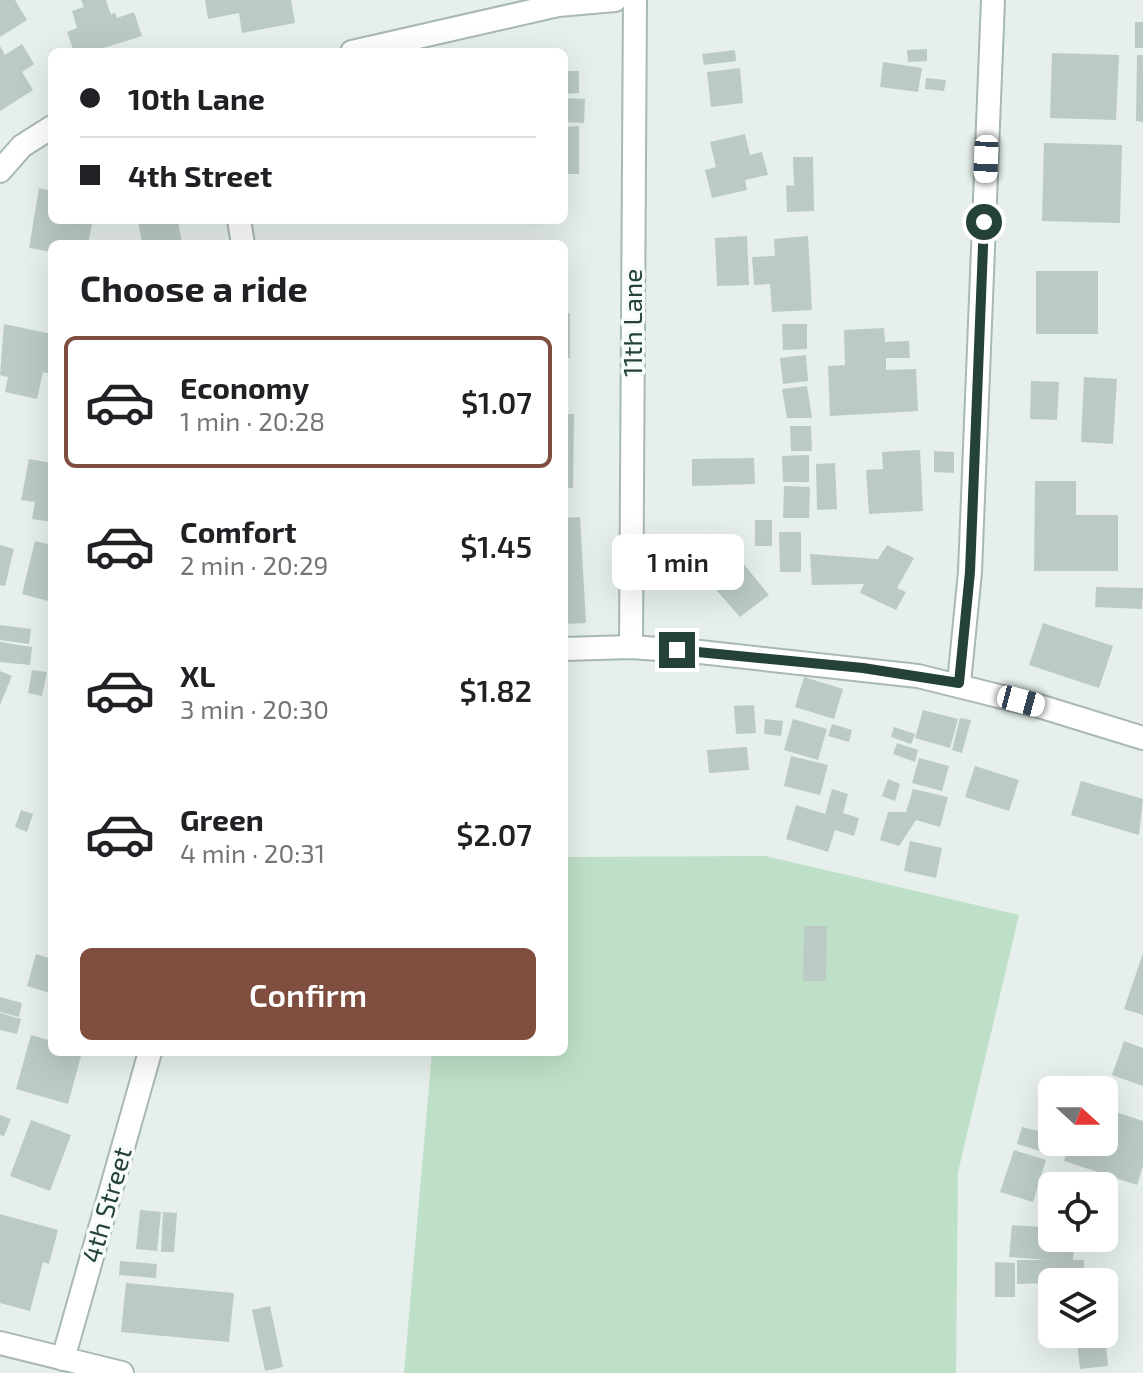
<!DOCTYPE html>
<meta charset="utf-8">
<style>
:root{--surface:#fff;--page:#f2f2f2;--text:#202124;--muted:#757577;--line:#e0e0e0;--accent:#7f4e3f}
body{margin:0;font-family:"Exo 2",sans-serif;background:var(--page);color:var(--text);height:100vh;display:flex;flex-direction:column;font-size:30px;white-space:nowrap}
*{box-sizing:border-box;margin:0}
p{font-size:26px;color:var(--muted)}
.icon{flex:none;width:44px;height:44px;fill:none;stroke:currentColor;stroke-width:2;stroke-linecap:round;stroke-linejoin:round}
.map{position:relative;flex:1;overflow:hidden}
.panel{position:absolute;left:48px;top:240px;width:520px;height:816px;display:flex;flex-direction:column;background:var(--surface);border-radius:12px;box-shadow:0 8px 32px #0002}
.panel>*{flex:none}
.banner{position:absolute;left:48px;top:48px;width:520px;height:176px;border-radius:12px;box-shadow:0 8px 32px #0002;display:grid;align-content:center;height:176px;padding:0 32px;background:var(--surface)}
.needle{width:52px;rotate:111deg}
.buttons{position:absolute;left:1038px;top:1076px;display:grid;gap:16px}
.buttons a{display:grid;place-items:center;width:80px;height:80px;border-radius:12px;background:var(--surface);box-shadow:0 8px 32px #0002;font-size:40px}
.end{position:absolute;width:36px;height:36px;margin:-18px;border:10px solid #24423a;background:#fff;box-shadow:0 0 0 4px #fff}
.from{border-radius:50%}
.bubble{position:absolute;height:56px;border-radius:12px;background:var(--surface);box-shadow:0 8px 32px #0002;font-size:26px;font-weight:600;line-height:56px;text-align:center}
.car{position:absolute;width:24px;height:48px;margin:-24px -12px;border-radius:10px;box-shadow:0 0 6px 2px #0007;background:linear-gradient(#fff 24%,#345 0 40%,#fff 0 76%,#345 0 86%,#fff 0)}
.banner b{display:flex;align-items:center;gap:28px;height:76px;font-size:30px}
.banner b+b{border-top:2px solid var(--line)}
.banner i{width:20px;height:20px;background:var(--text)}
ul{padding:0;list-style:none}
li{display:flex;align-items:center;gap:24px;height:132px;margin:0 16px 12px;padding:0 16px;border:4px solid transparent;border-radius:12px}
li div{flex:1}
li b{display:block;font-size:30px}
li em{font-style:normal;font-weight:600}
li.on{border-color:var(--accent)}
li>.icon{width:72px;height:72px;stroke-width:1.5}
h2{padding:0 32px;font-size:36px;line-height:96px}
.button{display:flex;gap:16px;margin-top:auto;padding:16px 32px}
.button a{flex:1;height:92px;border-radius:12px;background:var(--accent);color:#fff;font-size:32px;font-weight:600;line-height:92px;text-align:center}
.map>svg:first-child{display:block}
.green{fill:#bfe0c8}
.building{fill:#bbcac4}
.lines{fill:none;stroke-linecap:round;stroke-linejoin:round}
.minor-casing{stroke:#a8b8b2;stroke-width:26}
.minor{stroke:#fff;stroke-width:22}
.route{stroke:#24423a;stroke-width:10}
.labels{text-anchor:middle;stroke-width:7;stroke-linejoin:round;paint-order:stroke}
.street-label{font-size:26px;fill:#24423a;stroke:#f7fbf9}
</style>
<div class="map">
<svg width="1143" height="1373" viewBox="0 0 1143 1373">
<rect width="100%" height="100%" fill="#e6efeb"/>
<path class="green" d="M 765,856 L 1019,915 L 958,1172 L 956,1373 L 404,1373 L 432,1052 L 564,1052 L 564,857 Z"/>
<g class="building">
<path d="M 0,0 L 15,0 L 27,20 L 0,37 Z"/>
<path d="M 81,0 L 106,0 L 111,15 L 115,12 L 117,18 L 134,12 L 142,36 L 91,52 L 74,52 L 67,32 L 77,28 L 72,11 L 84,7 Z"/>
<path d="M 205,0 L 291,0 L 295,23 L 242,33 L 239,13 L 208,19 Z"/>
<rect x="1135" y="22" width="8" height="26"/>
<path d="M 22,44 L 34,64 L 22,72 L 33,90 L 0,111 L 0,46 L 5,55 Z"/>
<path d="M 927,49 L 927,61 L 908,62 L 907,50 Z"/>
<path d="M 735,50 L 736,61 L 704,65 L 702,54 Z"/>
<path d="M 1052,53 L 1119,55 L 1116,120 L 1050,118 Z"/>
<path d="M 1137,55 L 1143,55 L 1143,122 L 1136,121 Z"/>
<path d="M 883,62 L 922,68 L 918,92 L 880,87 Z"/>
<path d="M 740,68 L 743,103 L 711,107 L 707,72 Z"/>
<path d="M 564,71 L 579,71 L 579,93 L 564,94 Z"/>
<path d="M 926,78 L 946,80 L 944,91 L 925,89 Z"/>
<path d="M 564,98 L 585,99 L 584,123 L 564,122 Z"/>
<path d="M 579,126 L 579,174 L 564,174 L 564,127 Z"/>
<path d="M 745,134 L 750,155 L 762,152 L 768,175 L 745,180 L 747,190 L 712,198 L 705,170 L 716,167 L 710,142 Z"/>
<path d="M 1044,143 L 1122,145 L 1120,223 L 1042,221 Z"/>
<path d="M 793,157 L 813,157 L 814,211 L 787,212 L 786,185 L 794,186 Z"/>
<path d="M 39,188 L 52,191 L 52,220 L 93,220 L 88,244 L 52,244 L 52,252 L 29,248 Z"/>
<path d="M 138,220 L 178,220 L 182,244 L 142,244 Z"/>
<path d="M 747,236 L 749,285 L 717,286 L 715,238 Z"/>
<path d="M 808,236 L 812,310 L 772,312 L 770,284 L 754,285 L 752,257 L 775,256 L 774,239 Z"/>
<rect x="1036" y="271" width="62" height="63"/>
<rect x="564" y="313" width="6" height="45"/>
<path d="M 4,324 L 52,334 L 52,374 L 43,372 L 37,399 L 5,392 L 8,377 L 0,375 Z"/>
<path d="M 782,324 L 807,324 L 807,349 L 783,350 Z"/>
<path d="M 884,328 L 885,342 L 909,341 L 910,358 L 886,358 L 886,370 L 916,369 L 918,411 L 830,416 L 828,366 L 845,365 L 844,330 Z"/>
<path d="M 806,355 L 808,381 L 783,384 L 780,358 Z"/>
<path d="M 1084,377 L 1117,379 L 1113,444 L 1081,442 Z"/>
<path d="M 1031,381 L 1059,382 L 1057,420 L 1030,419 Z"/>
<path d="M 807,386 L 812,418 L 787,418 L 782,389 Z"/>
<path d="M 564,414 L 574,414 L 573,488 L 564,488 Z"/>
<path d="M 790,426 L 811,426 L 812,451 L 791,451 Z"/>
<path d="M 920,450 L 923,511 L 869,514 L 866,470 L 883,469 L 882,452 Z"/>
<path d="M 934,451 L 954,452 L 954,473 L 934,472 Z"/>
<path d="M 809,455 L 809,482 L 783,482 L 782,456 Z"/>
<path d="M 754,458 L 755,484 L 692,486 L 692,459 Z"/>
<path d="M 29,459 L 52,463 L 52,522 L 32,519 L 35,502 L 21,500 Z"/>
<path d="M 835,463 L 837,509 L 817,510 L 816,464 Z"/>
<path d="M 1035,481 L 1076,481 L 1076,515 L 1118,515 L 1118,571 L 1034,571 Z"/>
<path d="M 784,486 L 810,487 L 809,518 L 783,518 Z"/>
<path d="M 580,517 L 586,623 L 564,624 L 564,518 Z"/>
<rect x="755" y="520" width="17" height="26"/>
<path d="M 779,532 L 801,532 L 801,572 L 780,572 Z"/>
<path d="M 720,535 L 769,595 L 740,617 L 697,568 L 707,562 L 699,552 Z"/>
<path d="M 35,541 L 52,545 L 52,602 L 22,594 Z"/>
<path d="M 0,545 L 14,549 L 5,586 L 0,585 Z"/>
<path d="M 887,545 L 914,558 L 897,588 L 906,592 L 896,610 L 860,593 L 864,584 L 812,585 L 810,554 L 878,559 Z"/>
<path d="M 1096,587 L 1143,588 L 1142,609 L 1095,607 Z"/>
<path d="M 1043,623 L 1113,646 L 1099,688 L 1029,665 Z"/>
<path d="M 0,625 L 31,629 L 29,644 L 0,640 Z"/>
<path d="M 0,642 L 32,647 L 30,665 L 0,662 Z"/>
<path d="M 32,670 L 47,672 L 42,696 L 28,693 Z"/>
<path d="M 0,671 L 12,676 L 0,705 Z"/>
<path d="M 804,677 L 843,689 L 834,719 L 795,707 Z"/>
<path d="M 754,705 L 756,733 L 736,734 L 734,706 Z"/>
<path d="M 923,710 L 958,719 L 950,748 L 915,738 Z"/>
<path d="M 960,718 L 971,720 L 962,753 L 952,750 Z"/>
<path d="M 765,719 L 783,721 L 781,736 L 764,734 Z"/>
<path d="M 793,719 L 827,729 L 818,760 L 784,750 Z"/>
<path d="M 832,724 L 852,730 L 849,742 L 828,736 Z"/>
<path d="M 894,727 L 915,734 L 911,744 L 891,737 Z"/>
<path d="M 897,743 L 918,750 L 915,762 L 893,754 Z"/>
<path d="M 747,747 L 749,770 L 709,773 L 707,750 Z"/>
<path d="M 791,756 L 828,765 L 820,795 L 784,786 Z"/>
<path d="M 919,758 L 949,766 L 942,791 L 912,783 Z"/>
<path d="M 975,766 L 1019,780 L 1009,811 L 965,797 Z"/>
<path d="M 888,779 L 900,784 L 895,801 L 882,796 Z"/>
<path d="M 1081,781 L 1143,799 L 1139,835 L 1071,815 Z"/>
<path d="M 832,789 L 848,794 L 843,813 L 859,818 L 854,836 L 835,830 L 828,852 L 786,839 L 796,805 L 825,814 Z"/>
<path d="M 913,789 L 948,797 L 940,827 L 916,820 L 899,846 L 880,840 L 888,812 L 906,812 Z"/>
<path d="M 21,810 L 33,814 L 27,832 L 15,827 Z"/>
<path d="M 910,841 L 942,848 L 936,878 L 904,871 Z"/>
<path d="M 804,926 L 827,926 L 826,981 L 803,981 Z"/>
<path d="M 1143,953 L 1143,1015 L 1124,1009 Z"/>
<path d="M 36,954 L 52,959 L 50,993 L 27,986 Z"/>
<path d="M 0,997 L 22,1003 L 19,1017 L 0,1012 Z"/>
<path d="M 0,1013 L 21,1019 L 17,1034 L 0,1030 Z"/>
<path d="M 31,1035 L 52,1041 L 52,1052 L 82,1052 L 68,1104 L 16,1089 Z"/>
<path d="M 1124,1041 L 1143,1048 L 1143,1086 L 1112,1075 Z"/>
<path d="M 1104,1108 L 1143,1121 L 1143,1166 L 1137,1185 L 1064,1161 L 1070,1142 L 1104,1142 Z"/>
<path d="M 0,1115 L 11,1119 L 4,1136 L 0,1135 Z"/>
<path d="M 31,1120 L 71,1135 L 50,1191 L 10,1176 Z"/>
<path d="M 1022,1127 L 1050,1134 L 1043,1152 L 1017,1144 Z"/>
<path d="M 1014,1150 L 1046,1160 L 1033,1202 L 1000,1192 Z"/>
<path d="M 1043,1202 L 1052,1203 L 1052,1238 L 1075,1238 L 1073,1260 L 1084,1260 L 1084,1282 L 1017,1284 L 1017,1260 L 1046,1260 L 1009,1257 L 1012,1225 L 1041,1227 Z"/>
<path d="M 140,1210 L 161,1212 L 157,1251 L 136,1249 Z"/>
<path d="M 163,1212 L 177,1213 L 174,1252 L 161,1252 Z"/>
<path d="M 0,1214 L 58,1230 L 49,1264 L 43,1262 L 30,1311 L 0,1303 Z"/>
<path d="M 120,1261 L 157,1264 L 156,1278 L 119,1275 Z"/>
<path d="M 995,1262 L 1015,1263 L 1015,1297 L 995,1297 Z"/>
<path d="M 126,1283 L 234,1293 L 229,1342 L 121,1332 Z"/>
<path d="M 270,1306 L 283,1367 L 265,1371 L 252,1310 Z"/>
<path d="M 1076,1334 L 1105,1334 L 1108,1366 L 1080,1369 Z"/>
</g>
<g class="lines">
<defs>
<g id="minor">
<path d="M 352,52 L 558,5 L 615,0"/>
<path d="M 0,171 L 22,146 L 52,127"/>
<path d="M 239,220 L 243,244"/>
<path d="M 631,647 L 635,0"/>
<path d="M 564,649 L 631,647 L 700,652 L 918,676 L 1039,706 L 1143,738"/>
<path d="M 959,683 L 970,572 L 993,0"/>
<path d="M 0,1343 L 122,1373"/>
<path d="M 63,1359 L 150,1052"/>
</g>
</defs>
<use href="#minor" class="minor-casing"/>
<use href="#minor" class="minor"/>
</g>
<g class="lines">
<path class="route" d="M 677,650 L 863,668 L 959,683 L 970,572 L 984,222"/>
</g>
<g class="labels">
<g class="street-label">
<text transform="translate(633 323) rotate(-90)" y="9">11th Lane</text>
<text transform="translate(107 1205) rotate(-74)" y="9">4th Street</text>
</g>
</g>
</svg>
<div class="buttons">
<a><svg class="needle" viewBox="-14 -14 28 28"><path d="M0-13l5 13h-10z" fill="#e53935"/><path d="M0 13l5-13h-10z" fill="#757577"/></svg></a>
<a><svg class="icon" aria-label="locate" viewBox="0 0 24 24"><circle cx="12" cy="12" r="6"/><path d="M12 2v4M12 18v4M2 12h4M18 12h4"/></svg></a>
<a><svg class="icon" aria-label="layers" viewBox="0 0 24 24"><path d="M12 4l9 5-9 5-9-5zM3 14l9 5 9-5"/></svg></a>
</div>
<i class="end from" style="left:984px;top:222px"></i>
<i class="end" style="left:677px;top:650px"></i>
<div class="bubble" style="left:612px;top:534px;width:132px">1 min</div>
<i class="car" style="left:986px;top:159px;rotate:182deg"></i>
<i class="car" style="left:1021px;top:701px;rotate:105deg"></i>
<div class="banner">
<b><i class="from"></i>10th Lane</b>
<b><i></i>4th Street</b>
</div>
<section class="panel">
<h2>Choose a ride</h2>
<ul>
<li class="on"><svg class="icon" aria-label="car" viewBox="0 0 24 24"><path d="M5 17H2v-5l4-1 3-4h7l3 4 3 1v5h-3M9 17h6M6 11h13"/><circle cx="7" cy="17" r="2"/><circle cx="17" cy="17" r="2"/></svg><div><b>Economy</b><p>1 min · 20:28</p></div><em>$1.07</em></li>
<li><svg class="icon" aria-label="car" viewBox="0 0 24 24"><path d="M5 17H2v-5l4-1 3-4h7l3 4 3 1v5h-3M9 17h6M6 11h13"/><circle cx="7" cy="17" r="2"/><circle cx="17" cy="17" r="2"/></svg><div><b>Comfort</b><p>2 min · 20:29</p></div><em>$1.45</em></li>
<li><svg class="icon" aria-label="car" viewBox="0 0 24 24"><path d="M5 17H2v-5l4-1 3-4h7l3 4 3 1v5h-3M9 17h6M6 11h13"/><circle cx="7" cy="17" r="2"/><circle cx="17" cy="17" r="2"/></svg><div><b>XL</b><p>3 min · 20:30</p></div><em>$1.82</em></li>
<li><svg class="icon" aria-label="car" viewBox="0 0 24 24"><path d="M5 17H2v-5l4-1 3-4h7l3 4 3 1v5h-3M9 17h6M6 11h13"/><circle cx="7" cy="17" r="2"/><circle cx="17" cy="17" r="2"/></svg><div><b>Green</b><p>4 min · 20:31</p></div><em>$2.07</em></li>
</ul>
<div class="button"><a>Confirm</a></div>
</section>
</div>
